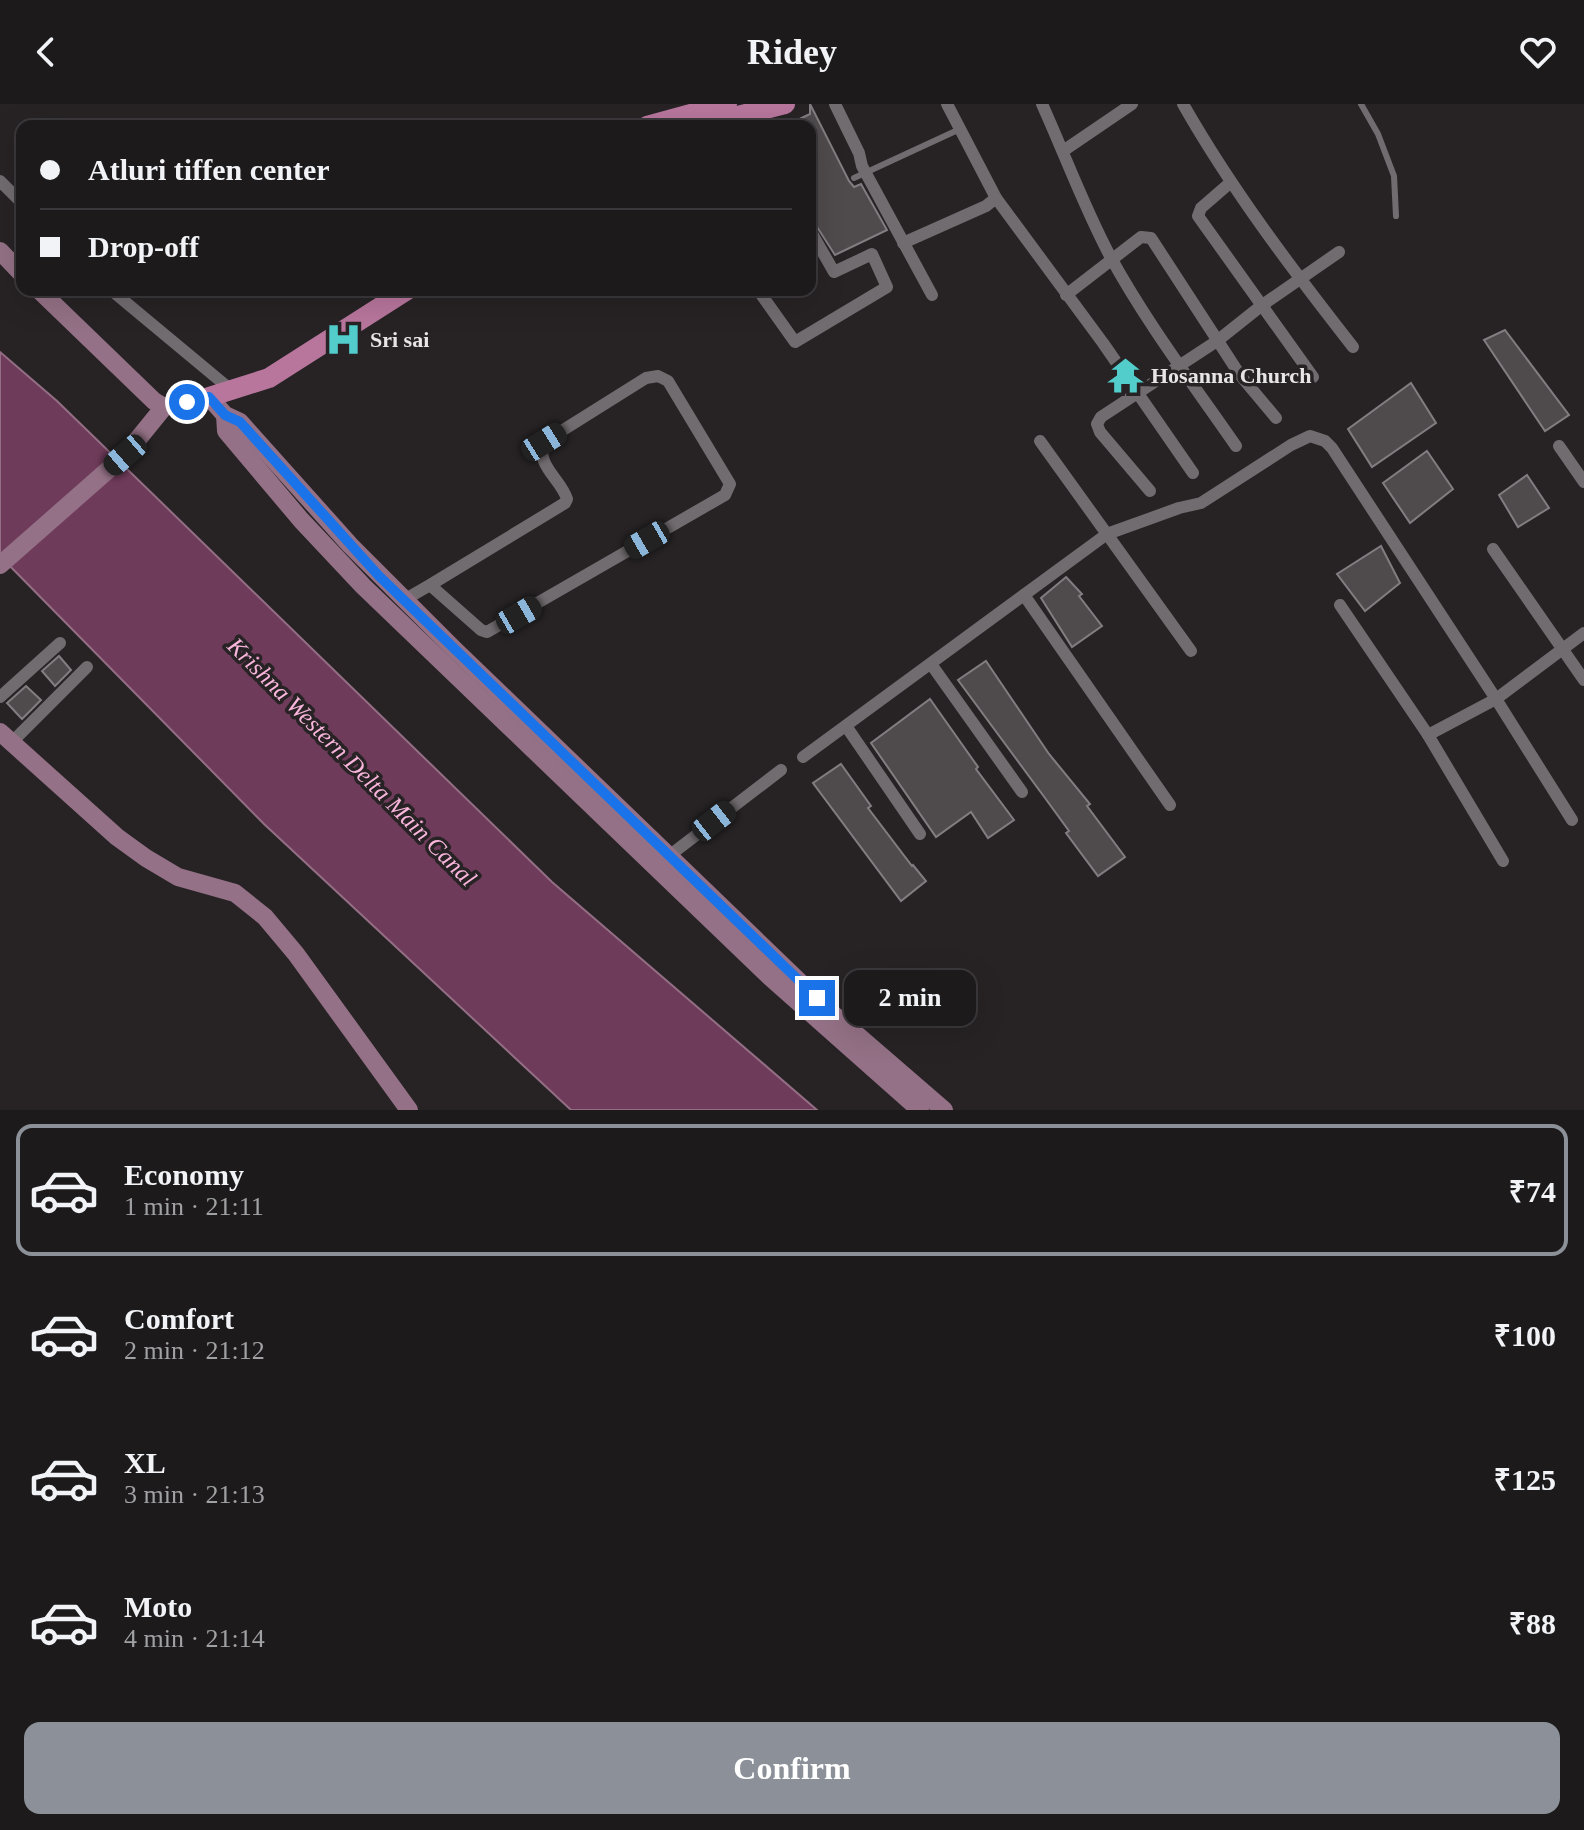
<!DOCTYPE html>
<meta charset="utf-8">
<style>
:root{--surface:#1d1a1c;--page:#2a2729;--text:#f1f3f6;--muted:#a0a1a3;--line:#3b383b;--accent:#8c9099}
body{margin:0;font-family:"Times New Roman",serif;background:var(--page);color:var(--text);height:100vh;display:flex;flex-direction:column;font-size:30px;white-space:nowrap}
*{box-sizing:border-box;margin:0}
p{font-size:26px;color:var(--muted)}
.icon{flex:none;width:44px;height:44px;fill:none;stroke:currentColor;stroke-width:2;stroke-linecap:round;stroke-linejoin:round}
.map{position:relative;height:1006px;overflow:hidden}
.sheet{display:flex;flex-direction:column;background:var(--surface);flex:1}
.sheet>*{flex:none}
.top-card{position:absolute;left:16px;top:16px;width:800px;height:176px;border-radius:16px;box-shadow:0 8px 32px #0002,0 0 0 2px var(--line);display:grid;align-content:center;height:176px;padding:0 24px;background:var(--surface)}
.end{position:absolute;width:36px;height:36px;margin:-18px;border:10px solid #1a73e8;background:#fff;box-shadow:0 0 0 4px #fff}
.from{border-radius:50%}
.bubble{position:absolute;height:56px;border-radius:16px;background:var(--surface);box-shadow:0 8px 32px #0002,0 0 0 2px var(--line);font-size:26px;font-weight:800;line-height:56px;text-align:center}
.car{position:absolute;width:24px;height:48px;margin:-24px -12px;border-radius:10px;box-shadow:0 0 6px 2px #0007;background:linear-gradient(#222 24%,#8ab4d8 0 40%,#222 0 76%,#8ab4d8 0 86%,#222 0)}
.top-card b{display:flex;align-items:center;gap:28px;height:76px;font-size:30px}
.top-card b+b{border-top:2px solid var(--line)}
.top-card i{width:20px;height:20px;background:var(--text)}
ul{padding:14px 0 0;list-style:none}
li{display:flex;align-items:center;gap:24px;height:132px;margin:0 16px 12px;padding:0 8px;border:4px solid transparent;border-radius:16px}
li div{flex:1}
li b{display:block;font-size:30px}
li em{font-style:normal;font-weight:800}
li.current{border-color:var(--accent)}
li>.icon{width:72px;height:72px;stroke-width:1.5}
.action{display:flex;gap:16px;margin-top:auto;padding:16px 24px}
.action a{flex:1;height:92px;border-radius:16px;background:var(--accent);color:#fff;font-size:32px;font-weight:800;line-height:92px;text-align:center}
header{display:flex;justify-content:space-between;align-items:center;height:104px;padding:0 24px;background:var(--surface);font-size:36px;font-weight:800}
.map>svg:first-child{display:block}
.water{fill:#6f3b5a;stroke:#936e84;stroke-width:2}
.building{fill:#4f4a4c;stroke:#827d80;stroke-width:2}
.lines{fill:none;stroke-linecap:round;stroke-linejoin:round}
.lane{stroke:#716c6f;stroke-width:6}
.street{stroke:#716c6f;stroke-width:12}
.secondary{stroke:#947186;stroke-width:18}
.primary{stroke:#b8769d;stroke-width:20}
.route{stroke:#1a73e8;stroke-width:10}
.labels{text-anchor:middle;stroke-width:7;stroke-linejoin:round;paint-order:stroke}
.poi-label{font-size:22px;font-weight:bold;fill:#e8e5e6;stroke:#272325;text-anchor:start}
.water-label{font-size:24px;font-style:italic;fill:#f9b5db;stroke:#272325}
</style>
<header><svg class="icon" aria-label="back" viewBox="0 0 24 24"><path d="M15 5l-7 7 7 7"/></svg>Ridey<svg class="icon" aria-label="heart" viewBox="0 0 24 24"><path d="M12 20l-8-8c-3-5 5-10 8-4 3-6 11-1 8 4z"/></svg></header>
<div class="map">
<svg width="1584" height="1006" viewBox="0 0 1584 1006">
<rect width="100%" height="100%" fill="#272325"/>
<path class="water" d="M 0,248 L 57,297 L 552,778 L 817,1006 L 571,1006 L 264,720 L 0,452 Z"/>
<g class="building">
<path d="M 810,0 L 849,77 L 854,83 L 861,80 L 887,126 L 835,151 L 810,112 L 810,22 L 785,22 L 810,10 Z"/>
<path d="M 1505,226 L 1569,311 L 1545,327 L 1484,236 Z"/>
<path d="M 1411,279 L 1436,319 L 1372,363 L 1348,325 Z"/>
<path d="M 1427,347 L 1453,385 L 1410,419 L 1383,379 Z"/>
<path d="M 1527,371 L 1549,404 L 1518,423 L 1499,391 Z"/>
<path d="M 1381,442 L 1400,479 L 1365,507 L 1337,470 Z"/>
<path d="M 1066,473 L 1082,490 L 1079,492 L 1102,522 L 1072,543 L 1041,494 Z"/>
<path d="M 59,552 L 71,566 L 55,582 L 42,567 Z"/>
<path d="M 986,557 L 1049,650 L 1090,700 L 1087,702 L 1125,753 L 1098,772 L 1066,729 L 1069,727 L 1045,694 L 958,576 Z"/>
<path d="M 26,582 L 41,596 L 22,615 L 7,599 Z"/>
<path d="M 930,595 L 978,663 L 976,665 L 1014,716 L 988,734 L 971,708 L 936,733 L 871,639 Z"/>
<path d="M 841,660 L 871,702 L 868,704 L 912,762 L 913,761 L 926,777 L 901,797 L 813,679 Z"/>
</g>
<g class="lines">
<g class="lane">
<path d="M 1361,0 L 1378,30 L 1394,72 L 1396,112"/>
<path d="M 854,74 L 960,25"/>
</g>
<g class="street">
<path d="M 835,0 L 859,49 L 862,62 L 932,191"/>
<path d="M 947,0 L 996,94 L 1103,239 L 1193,369"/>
<path d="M 1042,0 C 1065,51 1084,103 1110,152 C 1146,218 1193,280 1236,342"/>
<path d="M 1183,0 C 1232,86 1292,165 1353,243"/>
<path d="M 1063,47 L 1132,0"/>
<path d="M 0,77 L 22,99"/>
<path d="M 1231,78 L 1201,104 L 1198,112 L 1313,273"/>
<path d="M 903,139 L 986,102 L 996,94"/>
<path d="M 111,186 L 230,285"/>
<path d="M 758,186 L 795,238 L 887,183 L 872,150 L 834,168 L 810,126"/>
<path d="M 1066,191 L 1141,133 L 1151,134 L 1240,271 L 1276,314"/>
<path d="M 1040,337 L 1191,547"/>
<path d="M 1559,342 L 1584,378"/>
<path d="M 1150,387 L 1100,328 L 1097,320 L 1101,313 L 1217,237 L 1261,202 L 1339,148"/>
<path d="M 1493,445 L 1584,576"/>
<path d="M 1024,491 L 1170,701"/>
<path d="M 404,496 L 430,481 L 481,526 L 487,528 L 725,391 L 730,380 L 668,277 L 658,272 L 646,274 L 544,338 C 535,361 561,375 567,395 L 565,399 L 430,481"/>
<path d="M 1340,501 L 1428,631 L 1503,757"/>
<path d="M 931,560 L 1022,688"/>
<path d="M 0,593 L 60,539"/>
<path d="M 846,622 L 920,730"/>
<path d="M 1428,631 L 1496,595 L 1584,529"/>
<path d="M 13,637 L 87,563"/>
<path d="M 803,653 L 1107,430 L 1179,404 L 1201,399 L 1291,341 L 1310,332 L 1325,337 L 1332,344 L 1496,595 L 1572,716"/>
<path d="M 665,755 L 781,666"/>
</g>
<g class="secondary">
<path d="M 0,147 L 22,170"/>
<path d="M 39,186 L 154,297 L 164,303 L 209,293 L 225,311 L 240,318 L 350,441 L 453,544 L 834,911 L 944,1006"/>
<path d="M 225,311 L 226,327 L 301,416 L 363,482 L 770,873 L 920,1006"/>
<path d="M 0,461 L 125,351 L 164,303"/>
<path d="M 0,628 L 117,733 L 146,754 L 178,773 L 235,789 L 265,813 L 296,850 L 409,1006"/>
</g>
<g class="primary">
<path d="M 647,22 L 727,0"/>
<path d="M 698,22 L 785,0"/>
<path d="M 209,293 L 269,274 L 407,186"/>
</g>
</g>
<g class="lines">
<path class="route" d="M 187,298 L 209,293 L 225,311 L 240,318 L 379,472 L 817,894"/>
</g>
<defs>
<symbol id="hospital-bare" viewBox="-9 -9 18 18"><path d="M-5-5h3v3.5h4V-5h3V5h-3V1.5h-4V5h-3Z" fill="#52cdcc" stroke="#272325" stroke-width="2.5" paint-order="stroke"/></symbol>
<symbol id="temple-bare" viewBox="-9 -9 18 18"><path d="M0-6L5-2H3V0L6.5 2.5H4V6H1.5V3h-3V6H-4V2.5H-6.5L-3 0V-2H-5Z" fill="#52cdcc" stroke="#272325" stroke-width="2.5" paint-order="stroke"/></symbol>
</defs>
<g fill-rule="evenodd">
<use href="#hospital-bare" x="318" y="210" width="51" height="51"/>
<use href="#temple-bare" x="1100" y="246" width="51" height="51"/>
</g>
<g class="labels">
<g class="poi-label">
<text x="370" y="243">Sri sai</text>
<text x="1151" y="279">Hosanna Church</text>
</g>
<g class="water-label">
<text transform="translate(352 658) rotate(45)" y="8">Krishna Western Delta Main Canal</text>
</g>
</g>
</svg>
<i class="end from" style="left:187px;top:298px"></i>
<i class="end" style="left:817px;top:894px"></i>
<div class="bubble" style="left:844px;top:866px;width:132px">2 min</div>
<i class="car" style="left:544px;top:338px;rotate:58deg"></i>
<i class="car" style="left:125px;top:351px;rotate:229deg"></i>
<i class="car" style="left:647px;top:436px;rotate:240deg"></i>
<i class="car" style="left:519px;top:511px;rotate:60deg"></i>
<i class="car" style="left:714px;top:717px;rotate:52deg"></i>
<div class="top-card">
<b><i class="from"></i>Atluri tiffen center</b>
<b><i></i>Drop-off</b>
</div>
</div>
<section class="sheet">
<ul>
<li class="current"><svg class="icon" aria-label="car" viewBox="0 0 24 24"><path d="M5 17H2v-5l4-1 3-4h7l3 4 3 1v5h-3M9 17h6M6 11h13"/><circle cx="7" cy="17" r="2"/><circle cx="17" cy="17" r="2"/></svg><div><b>Economy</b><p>1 min · 21:11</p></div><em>₹74</em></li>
<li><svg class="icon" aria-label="car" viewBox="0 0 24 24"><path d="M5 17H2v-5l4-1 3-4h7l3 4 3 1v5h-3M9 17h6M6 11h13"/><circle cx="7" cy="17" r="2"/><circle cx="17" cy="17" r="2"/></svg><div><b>Comfort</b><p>2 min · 21:12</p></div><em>₹100</em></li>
<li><svg class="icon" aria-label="car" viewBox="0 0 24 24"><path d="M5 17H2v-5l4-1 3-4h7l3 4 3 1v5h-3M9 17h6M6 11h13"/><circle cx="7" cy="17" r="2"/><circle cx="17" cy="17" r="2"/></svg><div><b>XL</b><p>3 min · 21:13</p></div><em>₹125</em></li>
<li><svg class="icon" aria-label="car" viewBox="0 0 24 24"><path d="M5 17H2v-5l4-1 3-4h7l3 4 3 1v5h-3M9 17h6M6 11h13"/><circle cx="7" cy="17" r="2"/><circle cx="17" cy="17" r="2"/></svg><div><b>Moto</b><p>4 min · 21:14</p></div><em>₹88</em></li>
</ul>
<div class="action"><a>Confirm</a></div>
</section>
